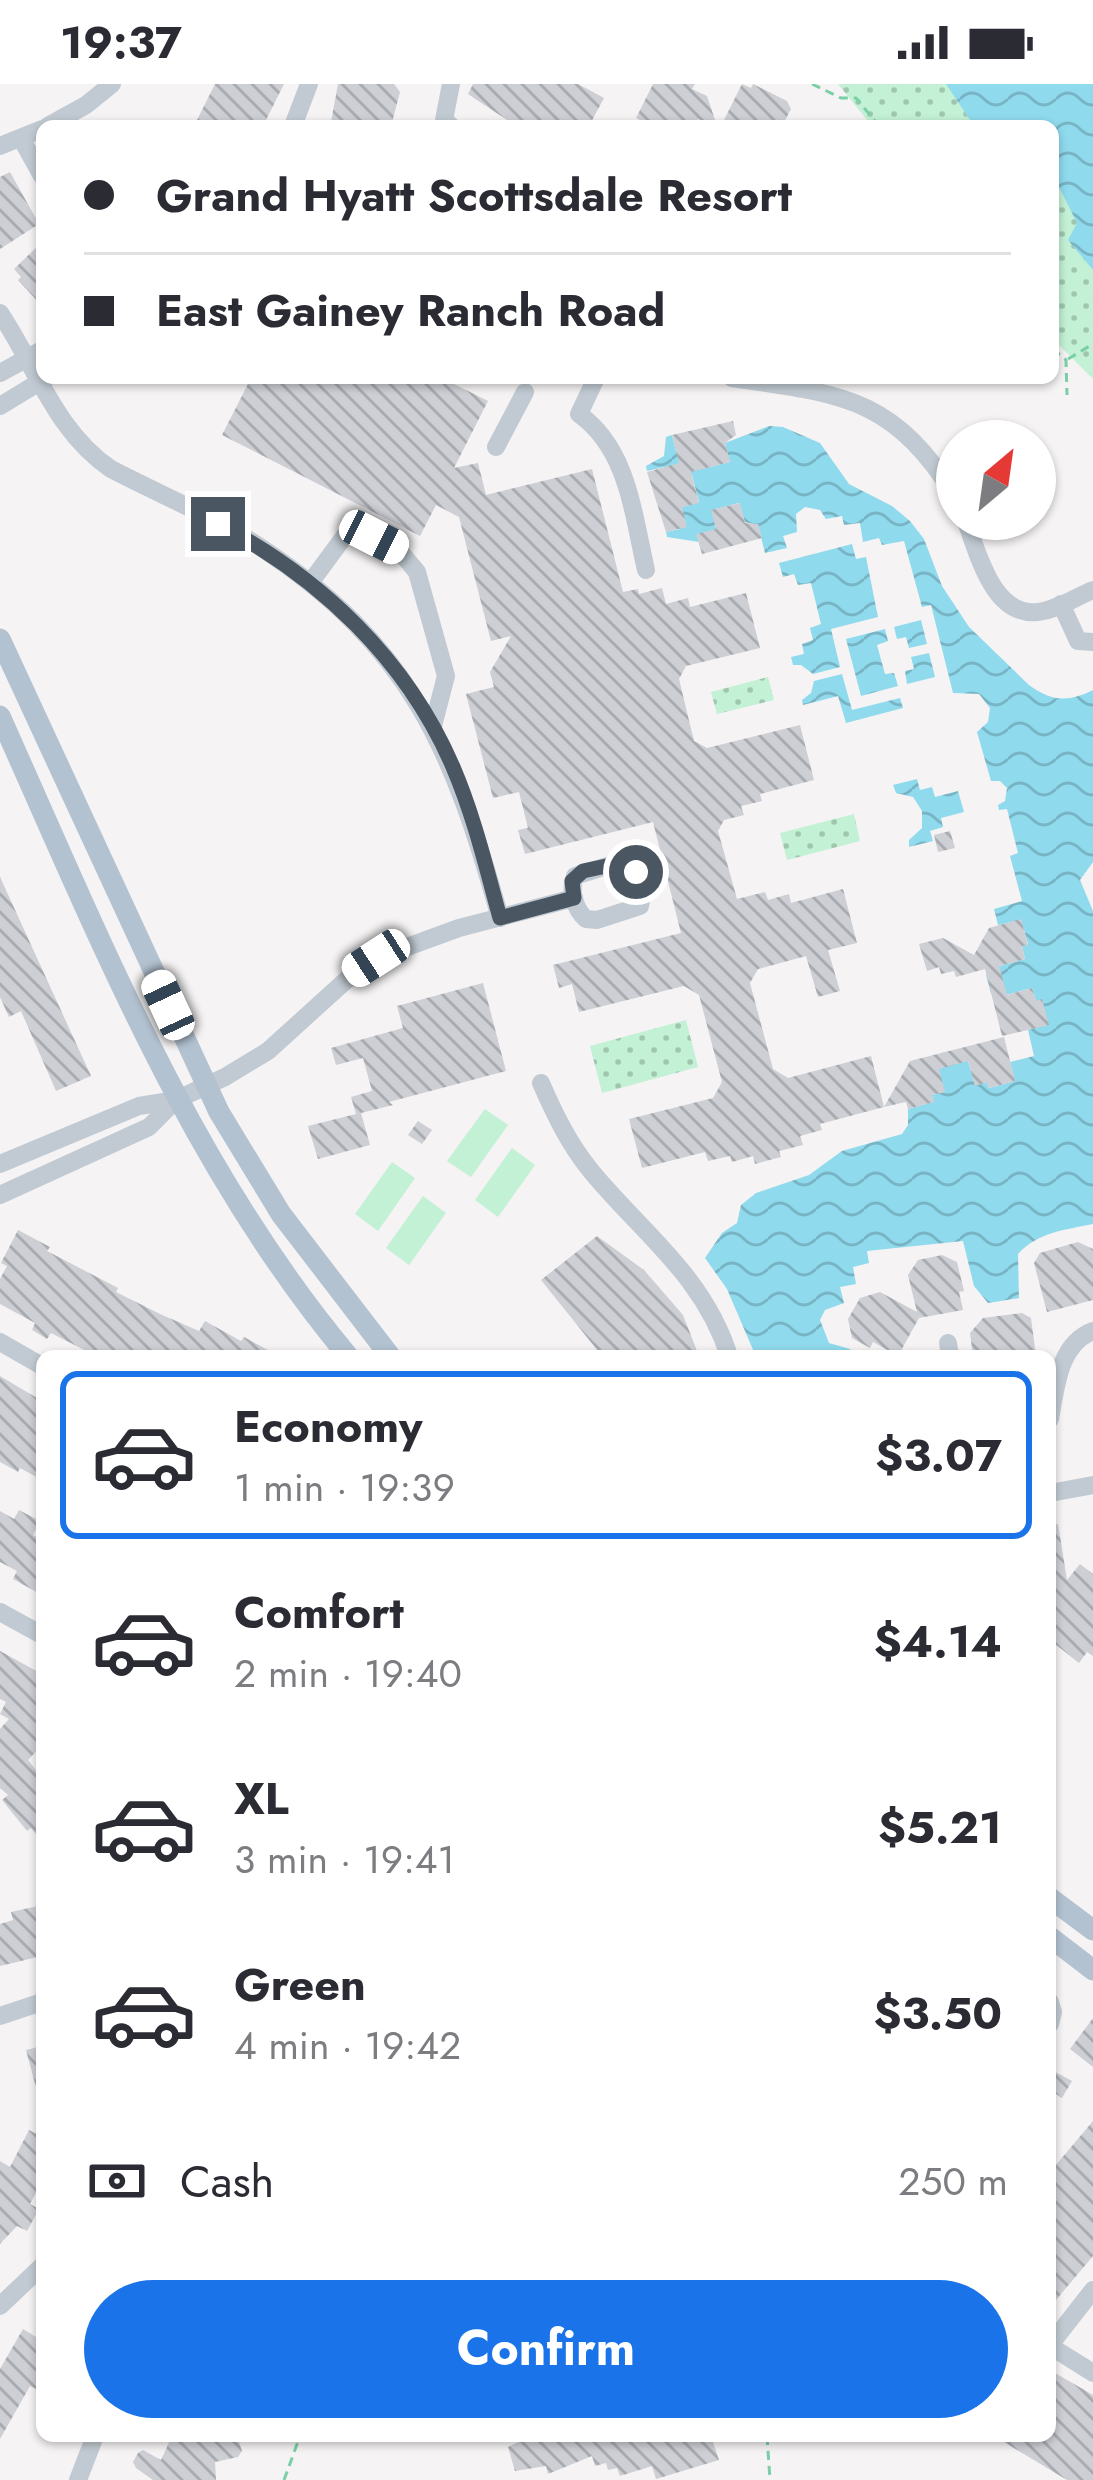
<!DOCTYPE html>
<meta charset="utf-8">
<style>
:root{--surface:#fff;--page:#f2f2f3;--text:#2b2b33;--muted:#7c7c81;--line:#e1e1e2;--accent:#1a73e8}
body{margin:0;font-family:Jost,sans-serif;background:var(--page);color:var(--text);height:100vh;display:flex;flex-direction:column;font-size:45px;white-space:nowrap}
*{box-sizing:border-box;margin:0}
p{font-size:39px;color:var(--muted)}
.icon{flex:none;width:66px;height:66px;fill:none;stroke:currentColor;stroke-width:2;stroke-linecap:round;stroke-linejoin:round}
.map{position:relative;flex:1;overflow:hidden}
.side{position:absolute;left:36px;top:1266px;width:1020px;height:1092px;display:flex;flex-direction:column;background:var(--surface);border-radius:18px;box-shadow:0 3px 9px #0004}
.side>*{flex:none}
.banner{position:absolute;left:36px;top:36px;width:1023px;height:264px;border-radius:18px;box-shadow:0 3px 9px #0004;display:grid;align-content:center;height:264px;padding:0 48px;background:var(--surface)}
.needle{width:78px;rotate:29deg}
.tools{position:absolute;left:936px;top:336px;display:grid;gap:24px}
.tools a{display:grid;place-items:center;width:120px;height:120px;border-radius:50%;background:var(--surface);box-shadow:0 3px 9px #0004;font-size:60px}
.end{position:absolute;width:54px;height:54px;margin:-27px;border:15px solid #4a5661;background:#fff;box-shadow:0 0 0 6px #fff}
.from{border-radius:50%}
.car{position:absolute;width:36px;height:72px;margin:-36px -18px;border-radius:15px;box-shadow:0 0 9px 3px #0007;background:linear-gradient(#fff 24%,#345 0 40%,#fff 0 76%,#345 0 86%,#fff 0)}
.banner b{display:flex;align-items:center;gap:42px;height:114px;font-size:45px}
.banner b+b{border-top:3px solid var(--line)}
.banner i{width:30px;height:30px;background:var(--text)}
ul{padding:21px 0 0;list-style:none}
li{display:flex;align-items:center;gap:36px;height:168px;margin:0 24px 18px;padding:0 24px;border:6px solid transparent;border-radius:18px}
li div{flex:1}
li b{display:block;font-size:45px}
li em{font-style:normal;font-weight:700}
li.active{border-color:var(--accent)}
li>.icon{width:108px;height:108px;stroke-width:1.5}
.pay{display:flex;align-items:center;gap:30px;height:132px;padding:0 48px;font-size:45px}
.pay p{margin-inline-start:auto}
.button{display:flex;gap:24px;margin-top:auto;padding:24px 48px}
.button a{flex:1;height:138px;border-radius:72px;background:var(--accent);color:#fff;font-size:48px;font-weight:700;line-height:138px;text-align:center}
.status{display:flex;justify-content:space-between;align-items:center;height:84px;padding:0 60px;background:var(--surface);direction:ltr}
.status svg{height:33px;fill:currentColor}
.map>svg:first-child{display:block}
.grass{fill:url(#grass-dots)}
.pitch{fill:#c3f1d5}
.water{fill:url(#water-waves)}
.building{fill:url(#building-back-hatch)}
.lines{fill:none;stroke-linecap:round;stroke-linejoin:round}
.path{stroke:#7ad0a6;stroke-width:3;stroke-dasharray:9 6;stroke-linecap:butt}
.minor{stroke:#c1cad2;stroke-width:18}
.major{stroke:#b3c2d1;stroke-width:21}
.route{stroke:#4a5661;stroke-width:15}
</style>
<div class="status"><b>19:37</b><svg viewBox="0 0 49 12"><path d="M0 12V9h3v3zM5 12V6h3v6zM10 12V3h3v9zM15 12V0h3v12zM26 1h20v11H26zM47 4h2v5h-2z"/></svg></div>
<div class="map">
<svg width="1093" height="2396" viewBox="0 0 1093 2396">
<defs>
<pattern id="grass-dots" width="8" height="8" patternUnits="userSpaceOnUse" patternTransform="scale(3)"><rect width="8" height="8" fill="#c3f1d5"/><path d="M2 2h.1M6 6h.1" fill="none" stroke="#a0c6b0" stroke-width="1.8" stroke-linecap="round"/></pattern>
<pattern id="water-waves" width="16" height="10" patternUnits="userSpaceOnUse" patternTransform="scale(3)"><rect width="16" height="10" fill="#90daee"/><path d="M0 5q4-4 8 0t8 0" fill="none" stroke="#78b4c4"/></pattern>
<pattern id="building-back-hatch" width="6" height="6" patternUnits="userSpaceOnUse" patternTransform="scale(3)"><rect width="6" height="6" fill="#cdcfd5"/><path d="M-1 5l2 2M0 0l6 6M5-1l2 2" fill="none" stroke="#a8abb0"/></pattern>
</defs>
<rect width="100%" height="100%" fill="#f5f3f3"/>
<g class="grass">
<path d="M 838,0 L 1093,0 L 1093,295 L 1053,255 L 1053,42 L 872,42 Z"/>
<path d="M 768,593 L 774,616 L 717,630 L 711,608 Z"/>
<path d="M 854,730 L 860,757 L 787,776 L 780,749 Z"/>
<path d="M 686,936 L 698,983 L 602,1009 L 590,962 Z"/>
</g>
<g class="pitch">
<path d="M 485,1025 L 508,1041 L 471,1093 L 447,1077 Z"/>
<path d="M 512,1064 L 535,1081 L 498,1133 L 475,1116 Z"/>
<path d="M 392,1078 L 415,1094 L 378,1147 L 355,1130 Z"/>
<path d="M 423,1112 L 446,1129 L 409,1181 L 386,1164 Z"/>
</g>
<g class="water">
<path d="M 946,0 L 1093,0 L 1093,186 L 1068,156 L 1077,139 L 1053,91 L 1053,42 L 974,42 Z"/>
<path d="M 769,342 L 783,343 L 820,359 L 849,400 L 892,422 L 910,437 L 924,455 L 942,502 L 969,543 L 1029,601 C 1052,618 1069,618 1093,606 L 1093,778 L 1080,796 L 1093,827 L 1093,1140 C 1065,1146 1038,1148 1018,1170 L 1019,1214 L 988,1219 L 974,1202 L 963,1157 L 867,1167 L 869,1179 L 853,1183 L 856,1200 L 840,1203 L 844,1219 L 825,1226 L 820,1236 L 829,1259 L 850,1265 L 851,1272 L 771,1272 L 754,1268 L 727,1205 L 705,1174 L 722,1149 L 737,1139 L 741,1121 L 756,1109 L 809,1091 L 842,1067 L 902,1050 L 908,1041 L 908,1025 L 933,1018 L 932,1011 L 944,1008 L 938,983 L 944,981 L 941,969 L 958,966 L 968,977 L 975,1001 L 987,998 L 989,1004 L 1015,997 L 1010,978 L 1034,972 L 1028,946 L 1048,940 L 1042,916 L 1036,917 L 1032,904 L 1006,911 L 1004,907 L 991,910 L 986,891 L 999,882 L 1025,875 L 1022,862 L 1028,860 L 1021,836 L 998,841 L 994,825 L 1022,817 L 1010,772 L 1018,769 L 1007,725 L 999,726 L 998,721 L 1005,717 L 1007,704 L 1000,697 L 991,697 L 977,648 L 988,638 L 990,624 L 979,610 L 953,609 L 931,521 L 922,523 L 904,457 L 882,461 L 879,454 L 863,458 L 860,439 L 844,441 L 842,432 L 826,435 L 820,426 L 805,423 L 796,430 L 797,448 L 783,452 L 787,464 L 765,469 L 758,441 L 745,438 L 739,419 L 712,426 L 716,445 L 699,458 L 667,453 L 666,448 L 680,445 L 682,423 L 699,418 L 692,391 L 664,383 L 647,387 L 646,382 L 664,372 L 666,353 L 672,351 L 676,367 L 702,385 L 730,378 L 725,359 Z"/>
<path d="M 852,460 L 856,475 L 866,473 L 878,533 L 831,545 L 840,583 L 813,590 L 801,581 L 793,581 L 791,573 L 804,570 L 802,560 L 813,556 L 810,544 L 821,540 L 811,499 L 798,501 L 794,490 L 783,493 L 779,479 Z"/>
<path d="M 921,536 L 927,560 L 909,564 L 906,553 L 897,555 L 894,543 Z"/>
<path d="M 885,545 L 888,557 L 877,561 L 885,590 L 894,589 L 898,602 L 861,612 L 846,555 Z"/>
<path d="M 929,569 L 935,593 L 907,600 L 905,587 L 914,585 L 911,573 Z"/>
<path d="M 842,590 L 852,626 L 900,614 L 903,624 L 846,639 L 838,612 L 803,621 L 802,616 L 811,609 L 814,597 Z"/>
<path d="M 917,695 L 920,706 L 932,703 L 935,713 L 958,707 L 964,728 L 941,734 L 943,743 L 930,747 L 933,757 L 909,763 L 909,756 L 922,744 L 922,727 L 913,713 L 896,709 L 893,701 Z"/>
</g>
<g class="building">
<path d="M 215,0 L 284,0 L 263,42 L 194,42 Z"/>
<path d="M 338,0 L 394,0 L 400,8 L 391,42 L 331,38 Z"/>
<path d="M 473,0 L 578,0 L 604,14 L 589,42 L 516,42 L 468,10 Z"/>
<path d="M 653,0 L 695,0 L 692,5 L 707,12 L 717,42 L 698,35 L 694,42 L 651,42 L 636,34 Z"/>
<path d="M 742,0 L 751,4 L 753,0 L 787,17 L 791,25 L 782,42 L 721,42 Z"/>
<path d="M 10,88 L 39,140 L 0,165 L 0,93 Z"/>
<path d="M 42,158 L 42,222 L 18,196 L 21,193 L 14,185 Z"/>
<path d="M 251,294 L 442,294 L 488,317 L 454,384 L 478,379 L 486,411 L 592,385 L 623,508 L 638,505 L 639,510 L 662,504 L 666,520 L 688,514 L 690,523 L 746,509 L 760,564 L 686,582 L 679,595 L 694,657 L 707,664 L 800,641 L 814,696 L 760,710 L 762,717 L 741,722 L 744,731 L 724,736 L 718,747 L 737,815 L 765,808 L 768,816 L 789,810 L 791,819 L 843,805 L 857,859 L 828,866 L 840,907 L 818,913 L 806,872 L 758,885 L 750,899 L 773,985 L 788,994 L 871,972 L 884,1023 L 820,1040 L 822,1046 L 800,1052 L 803,1061 L 779,1067 L 781,1073 L 755,1080 L 753,1072 L 732,1078 L 730,1072 L 708,1077 L 705,1068 L 642,1084 L 629,1035 L 713,1014 L 722,998 L 699,911 L 684,902 L 579,928 L 572,900 L 559,904 L 553,881 L 681,849 L 653,738 L 525,770 L 518,746 L 528,744 L 519,708 L 493,714 L 466,610 L 494,603 L 490,588 L 511,552 L 491,557 L 459,433 L 436,421 L 420,452 L 222,351 Z"/>
<path d="M 733,337 L 736,351 L 725,359 L 730,378 L 691,388 L 699,419 L 682,423 L 687,443 L 666,448 L 647,388 L 679,379 L 672,351 Z"/>
<path d="M 740,419 L 745,439 L 758,440 L 762,454 L 702,470 L 696,450 L 716,445 L 711,426 Z"/>
<path d="M 950,747 L 955,764 L 938,768 L 934,751 Z"/>
<path d="M 0,793 L 91,992 L 56,1007 L 21,927 L 9,933 L 0,913 Z"/>
<path d="M 1021,835 L 1028,861 L 1022,862 L 1025,875 L 999,882 L 1007,911 L 1032,904 L 1036,917 L 1042,915 L 1049,941 L 1002,952 L 985,885 L 956,893 L 954,887 L 941,890 L 939,883 L 927,887 L 919,860 L 943,854 L 974,871 L 989,844 Z"/>
<path d="M 483,899 L 506,987 L 389,1018 L 393,1021 L 361,1029 L 370,1061 L 318,1075 L 308,1042 L 356,1030 L 351,1013 L 372,1007 L 363,974 L 336,981 L 331,964 L 403,944 L 397,922 Z"/>
<path d="M 1004,953 L 1015,997 L 989,1004 L 987,998 L 975,1002 L 968,977 L 939,985 L 945,1008 L 932,1011 L 934,1018 L 908,1025 L 906,1018 L 884,1023 L 910,977 Z"/>
<path d="M 418,1037 L 432,1046 L 422,1060 L 408,1051 Z"/>
<path d="M 18,1146 L 50,1163 L 47,1167 L 118,1204 L 116,1208 L 160,1230 L 199,1247 L 205,1237 L 241,1257 L 244,1253 L 279,1272 L 96,1272 L 51,1249 L 47,1255 L 32,1246 L 35,1239 L 0,1220 L 0,1195 L 7,1182 L 1,1179 Z"/>
<path d="M 597,1152 L 644,1186 L 683,1231 L 699,1272 L 602,1272 L 541,1196 Z"/>
<path d="M 1078,1158 L 1093,1165 L 1093,1216 L 1047,1228 L 1034,1179 L 1040,1169 Z"/>
<path d="M 942,1171 L 957,1178 L 964,1207 L 959,1208 L 963,1226 L 919,1234 L 898,1272 L 873,1258 L 870,1264 L 852,1254 L 848,1235 L 860,1214 L 880,1208 L 917,1228 L 908,1191 L 918,1176 Z"/>
<path d="M 1022,1229 L 1031,1234 L 1036,1272 L 973,1272 L 970,1249 L 983,1234 Z"/>
<path d="M 0,1292 L 42,1317 L 42,1396 L 20,1384 L 18,1388 L 0,1378 Z"/>
<path d="M 19,1426 L 40,1437 L 33,1451 L 42,1456 L 42,1511 L 13,1495 L 17,1487 L 0,1478 L 0,1427 L 14,1435 Z"/>
<path d="M 1058,1440 L 1067,1496 L 1080,1480 L 1093,1490 L 1093,1572 L 1087,1568 L 1079,1579 L 1050,1556 L 1050,1441 Z"/>
<path d="M 0,1567 L 42,1590 L 42,1661 L 28,1676 L 42,1694 L 42,1758 L 31,1744 L 27,1747 L 2,1716 L 8,1711 L 0,1704 L 0,1645 L 9,1635 L 0,1630 L 6,1618 L 0,1615 Z"/>
<path d="M 42,1821 L 42,1872 L 0,1882 L 0,1840 L 13,1836 L 11,1828 Z"/>
<path d="M 1093,1934 L 1093,1983 L 1070,1965 Z"/>
<path d="M 42,1962 L 42,2006 L 37,2007 L 26,1966 Z"/>
<path d="M 1050,1985 L 1072,1997 L 1062,2014 L 1050,2006 Z"/>
<path d="M 1093,2037 L 1093,2172 L 1050,2223 L 1050,2088 Z"/>
<path d="M 29,2046 L 42,2053 L 42,2098 L 30,2120 L 39,2125 L 27,2147 L 17,2142 L 0,2160 L 0,2077 L 10,2083 Z"/>
<path d="M 23,2245 L 41,2256 L 36,2264 L 42,2267 L 42,2295 L 36,2305 L 30,2302 L 0,2355 L 0,2285 Z"/>
<path d="M 1050,2286 L 1093,2311 L 1093,2396 L 1067,2396 L 994,2352 L 1050,2352 Z"/>
<path d="M 172,2352 L 237,2352 L 242,2367 L 238,2373 L 215,2378 L 216,2396 L 153,2396 L 136,2384 L 133,2378 L 138,2369 L 143,2366 L 161,2376 Z"/>
<path d="M 531,2352 L 711,2352 L 719,2376 L 656,2395 L 652,2382 L 620,2392 L 617,2384 L 608,2386 L 606,2379 L 595,2382 L 592,2372 L 548,2390 L 546,2382 L 515,2387 L 508,2363 Z"/>
</g>
<g class="lines">
<g class="path">
<path d="M 812,0 L 841,14 L 856,14 L 879,42"/>
<path d="M 1053,265 L 1066,276 L 1067,311"/>
<path d="M 1068,275 L 1093,260"/>
<path d="M 767,2352 L 770,2396"/>
<path d="M 284,2396 L 300,2352"/>
</g>
<g class="minor">
<path d="M 451,0 L 444,36 L 451,42"/>
<path d="M 48,42 L 86,21 L 112,0"/>
<path d="M 293,42 L 309,0"/>
<path d="M 22,56 L 42,92"/>
<path d="M 0,62 L 42,45"/>
<path d="M 0,229 C 36,283 56,348 111,385 C 159,410 212,432 257,461 C 411,561 453,665 500,834"/>
<path d="M 0,289 L 42,266"/>
<path d="M 596,294 L 579,330 C 628,365 633,430 646,486"/>
<path d="M 732,294 C 843,310 894,313 957,415"/>
<path d="M 0,322 L 46,294"/>
<path d="M 496,363 L 525,308"/>
<path d="M 965,435 C 978,468 992,533 1038,528 C 1057,526 1076,513 1093,506"/>
<path d="M 310,499 L 352,442 L 397,464 L 417,488 L 446,592 L 433,642"/>
<path d="M 1061,520 L 1078,557 L 1093,558"/>
<path d="M 620,778 C 638,780 645,805 640,822 L 597,836 L 586,835 C 575,826 569,805 575,792 Z"/>
<path d="M 541,999 C 555,1031 569,1060 591,1087 C 642,1149 704,1192 729,1272"/>
<path d="M 0,1080 L 139,1022 L 176,1016 L 225,993 L 268,967 L 354,889 L 377,874 L 459,844 L 574,814"/>
<path d="M 0,1111 L 149,1043 L 176,1016"/>
<path d="M 0,1258 L 42,1282"/>
<path d="M 948,1259 L 950,1272"/>
<path d="M 1050,1335 C 1056,1302 1059,1260 1093,1247"/>
<path d="M 1050,1409 L 1093,1401"/>
<path d="M 0,1528 L 42,1551"/>
<path d="M 1050,1918 L 1053,1928 L 1050,1940"/>
<path d="M 0,1932 L 42,1918"/>
<path d="M 0,2222 L 42,2182"/>
<path d="M 1050,2261 L 1093,2206"/>
<path d="M 1050,2262 L 1093,2289"/>
<path d="M 78,2396 L 95,2352"/>
</g>
<g class="major">
<path d="M 0,555 L 219,1028 L 281,1130 L 390,1272"/>
<path d="M 0,632 C 100,855 190,1083 348,1272"/>
<path d="M 1050,1814 L 1093,1846"/>
<path d="M 1050,1853 L 1093,1886"/>
</g>
</g>
<g class="lines">
<path class="route" d="M 218,440 C 320,493 407,576 453,683 C 474,732 486,783 500,834 L 574,814 L 572,797 L 583,787 L 625,778 L 636,788"/>
</g>
</svg>
<div class="tools">
<a><svg class="needle" viewBox="-14 -14 28 28"><path d="M0-13l5 13h-10z" fill="#e53935"/><path d="M0 13l5-13h-10z" fill="#7c7c81"/></svg></a>
</div>
<i class="end from" style="left:636px;top:788px"></i>
<i class="end" style="left:218px;top:440px"></i>
<i class="car" style="left:374px;top:453px;rotate:117deg"></i>
<i class="car" style="left:376px;top:874px;rotate:237deg"></i>
<i class="car" style="left:168px;top:921px;rotate:335deg"></i>
<div class="banner">
<b><i class="from"></i>Grand Hyatt Scottsdale Resort</b>
<b><i></i>East Gainey Ranch Road</b>
</div>
<section class="side">
<ul>
<li class="active"><svg class="icon" aria-label="car" viewBox="0 0 24 24"><path d="M5 17H2v-5l4-1 3-4h7l3 4 3 1v5h-3M9 17h6M6 11h13"/><circle cx="7" cy="17" r="2"/><circle cx="17" cy="17" r="2"/></svg><div><b>Economy</b><p>1 min · 19:39</p></div><em>$3.07</em></li>
<li><svg class="icon" aria-label="car" viewBox="0 0 24 24"><path d="M5 17H2v-5l4-1 3-4h7l3 4 3 1v5h-3M9 17h6M6 11h13"/><circle cx="7" cy="17" r="2"/><circle cx="17" cy="17" r="2"/></svg><div><b>Comfort</b><p>2 min · 19:40</p></div><em>$4.14</em></li>
<li><svg class="icon" aria-label="car" viewBox="0 0 24 24"><path d="M5 17H2v-5l4-1 3-4h7l3 4 3 1v5h-3M9 17h6M6 11h13"/><circle cx="7" cy="17" r="2"/><circle cx="17" cy="17" r="2"/></svg><div><b>XL</b><p>3 min · 19:41</p></div><em>$5.21</em></li>
<li><svg class="icon" aria-label="car" viewBox="0 0 24 24"><path d="M5 17H2v-5l4-1 3-4h7l3 4 3 1v5h-3M9 17h6M6 11h13"/><circle cx="7" cy="17" r="2"/><circle cx="17" cy="17" r="2"/></svg><div><b>Green</b><p>4 min · 19:42</p></div><em>$3.50</em></li>
</ul>
<div class="pay"><svg class="icon" aria-label="cash" viewBox="0 0 24 24"><path d="M3 7h18v10H3z"/><circle cx="12" cy="12" r="2"/></svg>Cash<p>250 m</p></div>
<div class="button"><a>Confirm</a></div>
</section>
</div>
